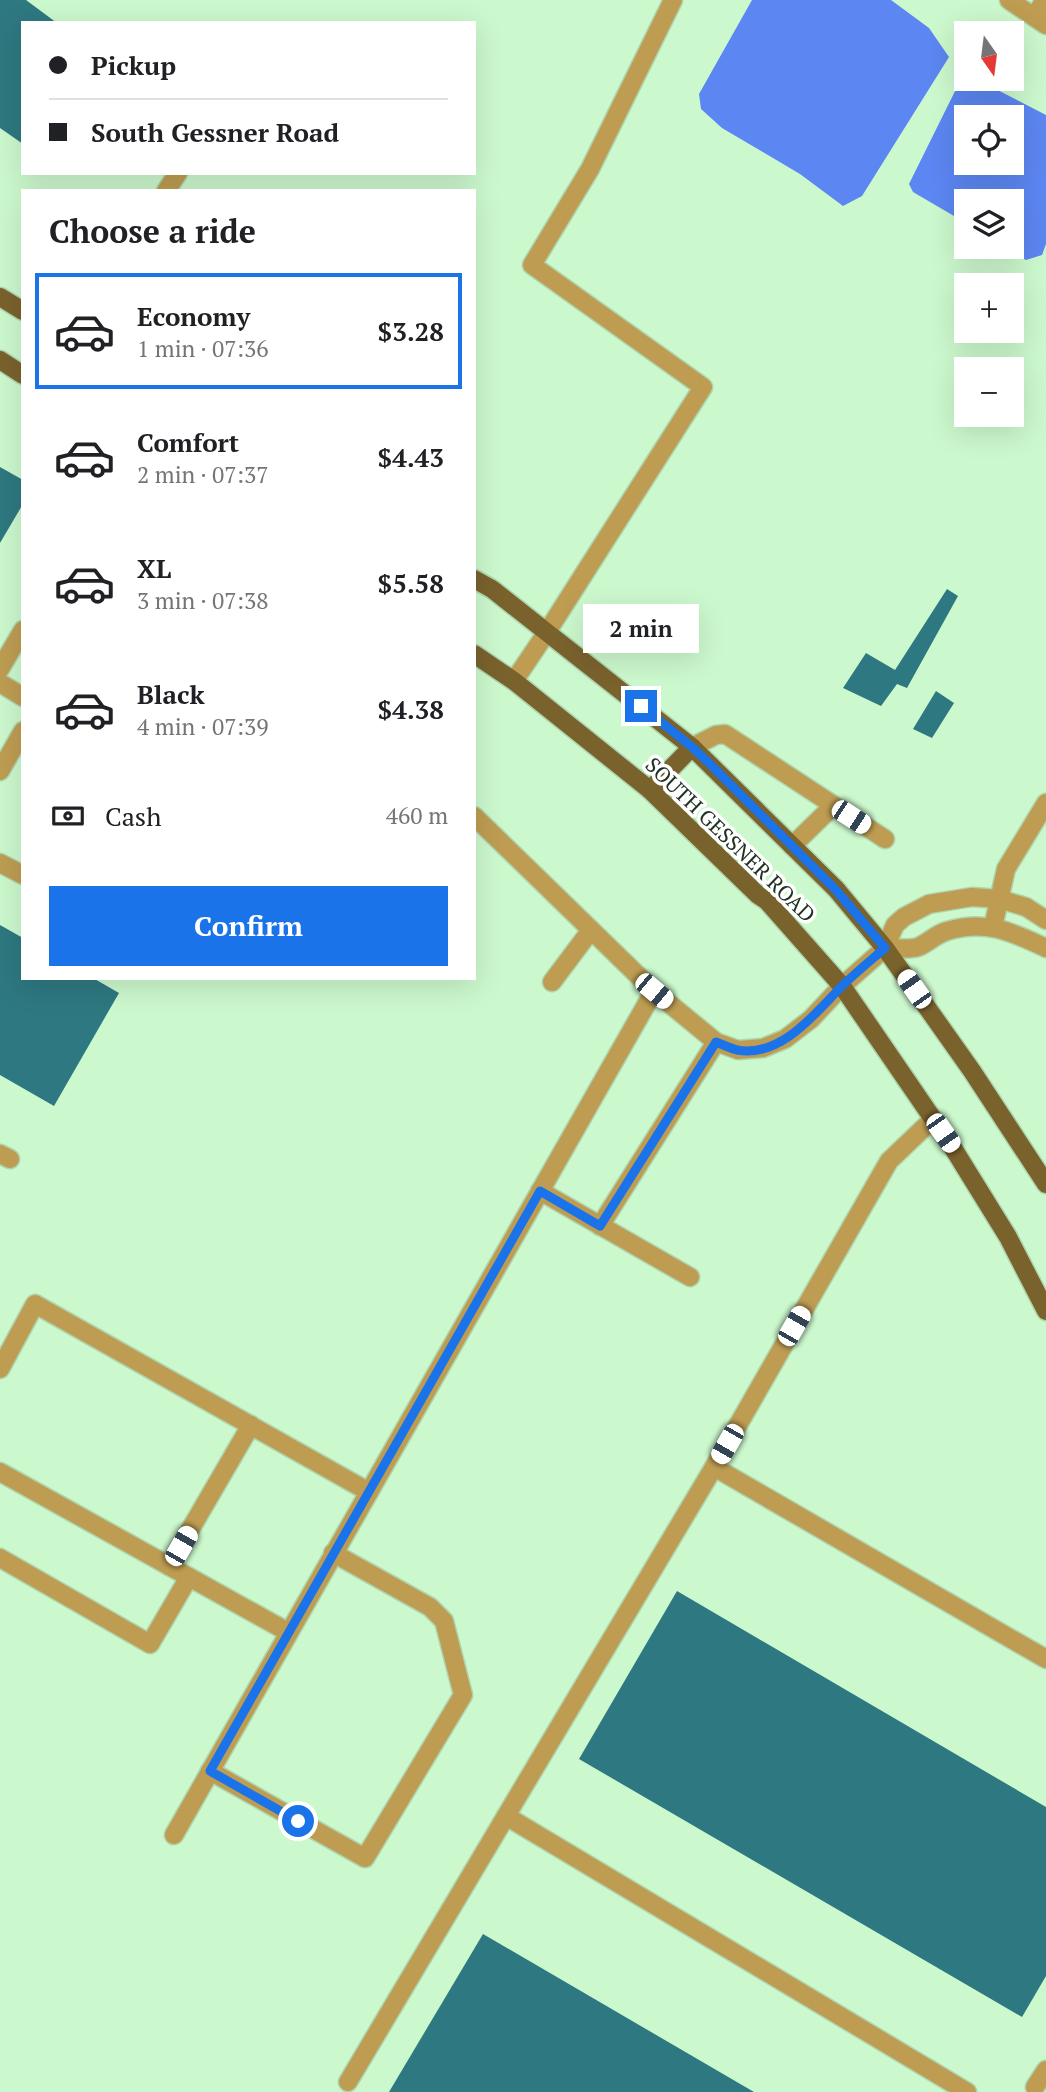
<!DOCTYPE html>
<meta charset="utf-8">
<style>
:root{--surface:#fff;--page:#f2f2f2;--text:#202124;--muted:#757577;--line:#e0e0e0;--accent:#1a73e8}
body{margin:0;font-family:"PT Serif",serif;background:var(--page);color:var(--text);height:100vh;display:flex;flex-direction:column;font-size:26px;white-space:nowrap}
*{box-sizing:border-box;margin:0}
p{font-size:23px;color:var(--muted)}
.icon{flex:none;width:38px;height:38px;fill:none;stroke:currentColor;stroke-width:2;stroke-linecap:round;stroke-linejoin:round}
.map{position:relative;flex:1;overflow:hidden}
.side{position:absolute;left:21px;top:189px;width:455px;height:791px;display:flex;flex-direction:column;background:var(--surface);border-radius:0px;box-shadow:0 7px 28px #0002}
.side>*{flex:none}
.guide{position:absolute;left:21px;top:21px;width:455px;height:154px;border-radius:0px;box-shadow:0 7px 28px #0002;display:grid;align-content:center;height:154px;padding:0 28px;background:var(--surface)}
.needle{width:46px;rotate:166deg}
.tools{position:absolute;left:954px;top:21px;display:grid;gap:14px}
.tools a{display:grid;place-items:center;width:70px;height:70px;border-radius:0px;background:var(--surface);box-shadow:0 7px 28px #0002;font-size:35px}
.end{position:absolute;width:32px;height:32px;margin:-16px;border:9px solid #1a73e8;background:#fff;box-shadow:0 0 0 4px #fff}
.from{border-radius:50%}
.bubble{position:absolute;height:49px;border-radius:0px;background:var(--surface);box-shadow:0 7px 28px #0002;font-size:23px;font-weight:700;line-height:49px;text-align:center}
.car{position:absolute;width:21px;height:42px;margin:-21px -10px;border-radius:9px;box-shadow:0 0 5px 2px #0007;background:linear-gradient(#fff 24%,#345 0 40%,#fff 0 76%,#345 0 86%,#fff 0)}
.guide b{display:flex;align-items:center;gap:24px;height:66px;font-size:26px}
.guide b+b{border-top:2px solid var(--line)}
.guide i{width:18px;height:18px;background:var(--text)}
ul{padding:0;list-style:none}
li{display:flex;align-items:center;gap:21px;height:116px;margin:0 14px 10px;padding:0 14px;border:4px solid transparent;border-radius:0px}
li div{flex:1}
li b{display:block;font-size:26px}
li em{font-style:normal;font-weight:700}
li.current{border-color:var(--accent)}
li>.icon{width:63px;height:63px;stroke-width:1.5}
h2{padding:0 28px;font-size:32px;line-height:84px}
.pay{display:flex;align-items:center;gap:18px;height:77px;padding:0 28px;font-size:26px}
.pay p{margin-inline-start:auto}
.button{display:flex;gap:14px;margin-top:auto;padding:14px 28px}
.button a{flex:1;height:80px;border-radius:0px;background:var(--accent);color:#fff;font-size:28px;font-weight:700;line-height:80px;text-align:center}
.map>svg:first-child{display:block}
.water{fill:#5c86f1;fill-rule:evenodd}
.building{fill:#2e7881}
.lines{fill:none;stroke-linecap:round;stroke-linejoin:round}
.minor-casing{stroke:#add4ae;stroke-width:21}
.major-casing{stroke:#add4ae;stroke-width:21}
.minor{stroke:#be9d52;stroke-width:18}
.major{stroke:#7a622d;stroke-width:18}
.route{stroke:#1a73e8;stroke-width:9}
.labels{text-anchor:middle;stroke-width:7;stroke-linejoin:round;paint-order:stroke}
.street-label{font-size:21px;fill:#1f3120;stroke:#fff}
</style>
<div class="map">
<svg width="1046" height="2092" viewBox="0 0 1046 2092">
<rect width="100%" height="100%" fill="#ccf8cd"/>
<g class="water">
<path d="M 752,0 L 891,0 L 929,28 L 949,57 L 862,196 L 843,206 L 800,174 L 722,128 L 701,109 L 699,94 Z"/>
<path d="M 966,73 L 966,79 L 979,79 L 980,81 L 1046,115 L 1046,244 L 1042,255 L 1026,260 L 1001,247 L 1012,247 L 1012,201 L 966,201 L 966,223 L 913,192 L 909,184 L 963,75 ZM 966,117 L 1012,117 L 1012,163 L 966,163 Z"/>
</g>
<g class="building">
<path d="M 0,0 L 26,0 L 57,23 L 23,23 L 23,144 L 0,128 Z"/>
<path d="M 0,467 L 23,480 L 23,504 L 0,543 Z"/>
<path d="M 947,589 L 958,596 L 907,688 L 897,684 L 881,706 L 843,688 L 866,653 L 895,670 Z"/>
<path d="M 936,691 L 954,703 L 932,738 L 913,729 Z"/>
<path d="M 0,925 L 23,938 L 23,978 L 93,978 L 119,993 L 54,1106 L 0,1075 Z"/>
<path d="M 677,1591 L 1046,1807 L 1046,1976 L 1022,2017 L 579,1759 Z"/>
<path d="M 483,1934 L 754,2092 L 389,2092 Z"/>
</g>
<g class="lines">
<defs>
<g id="minor">
<path d="M 1009,0 L 1046,25"/>
<path d="M 1034,17 L 1045,0"/>
<path d="M 166,191 L 178,173"/>
<path d="M 0,669 L 23,630"/>
<path d="M 514,681 L 547,632 L 703,387 L 532,265 L 590,169 L 673,0"/>
<path d="M 0,683 L 23,697"/>
<path d="M 692,747 L 716,735 L 725,734 L 885,839"/>
<path d="M 0,771 L 23,731"/>
<path d="M 474,816 L 654,991 L 716,1042 L 738,1050 L 763,1048 L 785,1039 L 811,1019 L 842,986 L 885,948 L 895,925 L 904,917 L 929,904 L 972,897 L 999,899 L 1026,907 L 1046,920"/>
<path d="M 792,846 L 833,806"/>
<path d="M 0,863 L 23,875"/>
<path d="M 993,927 L 1006,869 L 1046,803"/>
<path d="M 885,948 C 895,948 909,950 918,947 C 928,943 936,934 947,931 C 986,919 1012,932 1046,948"/>
<path d="M 552,982 L 591,930"/>
<path d="M 933,1119 L 889,1161 L 714,1467 L 1046,1659"/>
<path d="M 0,1154 L 10,1159"/>
<path d="M 540,1191 L 690,1277"/>
<path d="M 600,1226 L 716,1042"/>
<path d="M 0,1369 L 35,1304 L 369,1492"/>
<path d="M 714,1467 L 506,1816 L 967,2092"/>
<path d="M 0,1472 L 288,1632"/>
<path d="M 0,1558 L 150,1644 L 189,1577"/>
<path d="M 169,1566 L 251,1425"/>
<path d="M 210,1771 L 365,1858 L 463,1695 L 444,1621 L 430,1607 L 333,1553"/>
<path d="M 174,1835 L 654,991"/>
<path d="M 348,2082 L 506,1816"/>
<path d="M 1035,2087 L 1046,2070"/>
</g>
<g id="major">
<path d="M 0,297 L 23,311"/>
<path d="M 0,360 L 23,375"/>
<path d="M 474,579 L 492,589 L 692,747 L 836,889 L 885,948 L 972,1071 L 1046,1184"/>
<path d="M 474,654 L 514,681 L 650,790 L 758,895 L 767,901 L 842,986 L 953,1148 L 1008,1237 L 1046,1311"/>
<path d="M 650,790 L 692,747"/>
</g>
</defs>
<use href="#minor" class="minor-casing"/>
<use href="#major" class="major-casing"/>
<use href="#minor" class="minor"/>
<use href="#major" class="major"/>
</g>
<g class="lines">
<path class="route" d="M 298,1821 L 210,1771 L 540,1191 L 600,1226 L 716,1042 C 723,1045 730,1048 737,1050 C 780,1058 814,1015 840,988 C 854,974 870,961 885,948 L 835,889 L 709,763 L 692,747 L 641,706"/>
</g>
<g class="labels">
<g class="street-label">
<text transform="translate(730 840) rotate(44)" y="7">SOUTH GESSNER ROAD</text>
</g>
</g>
</svg>
<div class="tools">
<a><svg class="needle" viewBox="-14 -14 28 28"><path d="M0-13l5 13h-10z" fill="#e53935"/><path d="M0 13l5-13h-10z" fill="#757577"/></svg></a>
<a><svg class="icon" aria-label="locate" viewBox="0 0 24 24"><circle cx="12" cy="12" r="6"/><path d="M12 2v4M12 18v4M2 12h4M18 12h4"/></svg></a>
<a><svg class="icon" aria-label="layers" viewBox="0 0 24 24"><path d="M12 4l9 5-9 5-9-5zM3 14l9 5 9-5"/></svg></a>
<a>+</a>
<a>−</a>
</div>
<i class="end from" style="left:298px;top:1821px"></i>
<i class="end" style="left:641px;top:706px"></i>
<div class="bubble" style="left:583px;top:604px;width:116px">2 min</div>
<i class="car" style="left:851px;top:817px;rotate:123deg"></i>
<i class="car" style="left:914px;top:989px;rotate:325deg"></i>
<i class="car" style="left:654px;top:991px;rotate:130deg"></i>
<i class="car" style="left:943px;top:1133px;rotate:145deg"></i>
<i class="car" style="left:794px;top:1326px;rotate:30deg"></i>
<i class="car" style="left:727px;top:1444px;rotate:210deg"></i>
<i class="car" style="left:181px;top:1546px;rotate:30deg"></i>
<div class="guide">
<b><i class="from"></i>Pickup</b>
<b><i></i>South Gessner Road</b>
</div>
<section class="side">
<h2>Choose a ride</h2>
<ul>
<li class="current"><svg class="icon" aria-label="car" viewBox="0 0 24 24"><path d="M5 17H2v-5l4-1 3-4h7l3 4 3 1v5h-3M9 17h6M6 11h13"/><circle cx="7" cy="17" r="2"/><circle cx="17" cy="17" r="2"/></svg><div><b>Economy</b><p>1 min · 07:36</p></div><em>$3.28</em></li>
<li><svg class="icon" aria-label="car" viewBox="0 0 24 24"><path d="M5 17H2v-5l4-1 3-4h7l3 4 3 1v5h-3M9 17h6M6 11h13"/><circle cx="7" cy="17" r="2"/><circle cx="17" cy="17" r="2"/></svg><div><b>Comfort</b><p>2 min · 07:37</p></div><em>$4.43</em></li>
<li><svg class="icon" aria-label="car" viewBox="0 0 24 24"><path d="M5 17H2v-5l4-1 3-4h7l3 4 3 1v5h-3M9 17h6M6 11h13"/><circle cx="7" cy="17" r="2"/><circle cx="17" cy="17" r="2"/></svg><div><b>XL</b><p>3 min · 07:38</p></div><em>$5.58</em></li>
<li><svg class="icon" aria-label="car" viewBox="0 0 24 24"><path d="M5 17H2v-5l4-1 3-4h7l3 4 3 1v5h-3M9 17h6M6 11h13"/><circle cx="7" cy="17" r="2"/><circle cx="17" cy="17" r="2"/></svg><div><b>Black</b><p>4 min · 07:39</p></div><em>$4.38</em></li>
</ul>
<div class="pay"><svg class="icon" aria-label="cash" viewBox="0 0 24 24"><path d="M3 7h18v10H3z"/><circle cx="12" cy="12" r="2"/></svg>Cash<p>460 m</p></div>
<div class="button"><a>Confirm</a></div>
</section>
</div>
